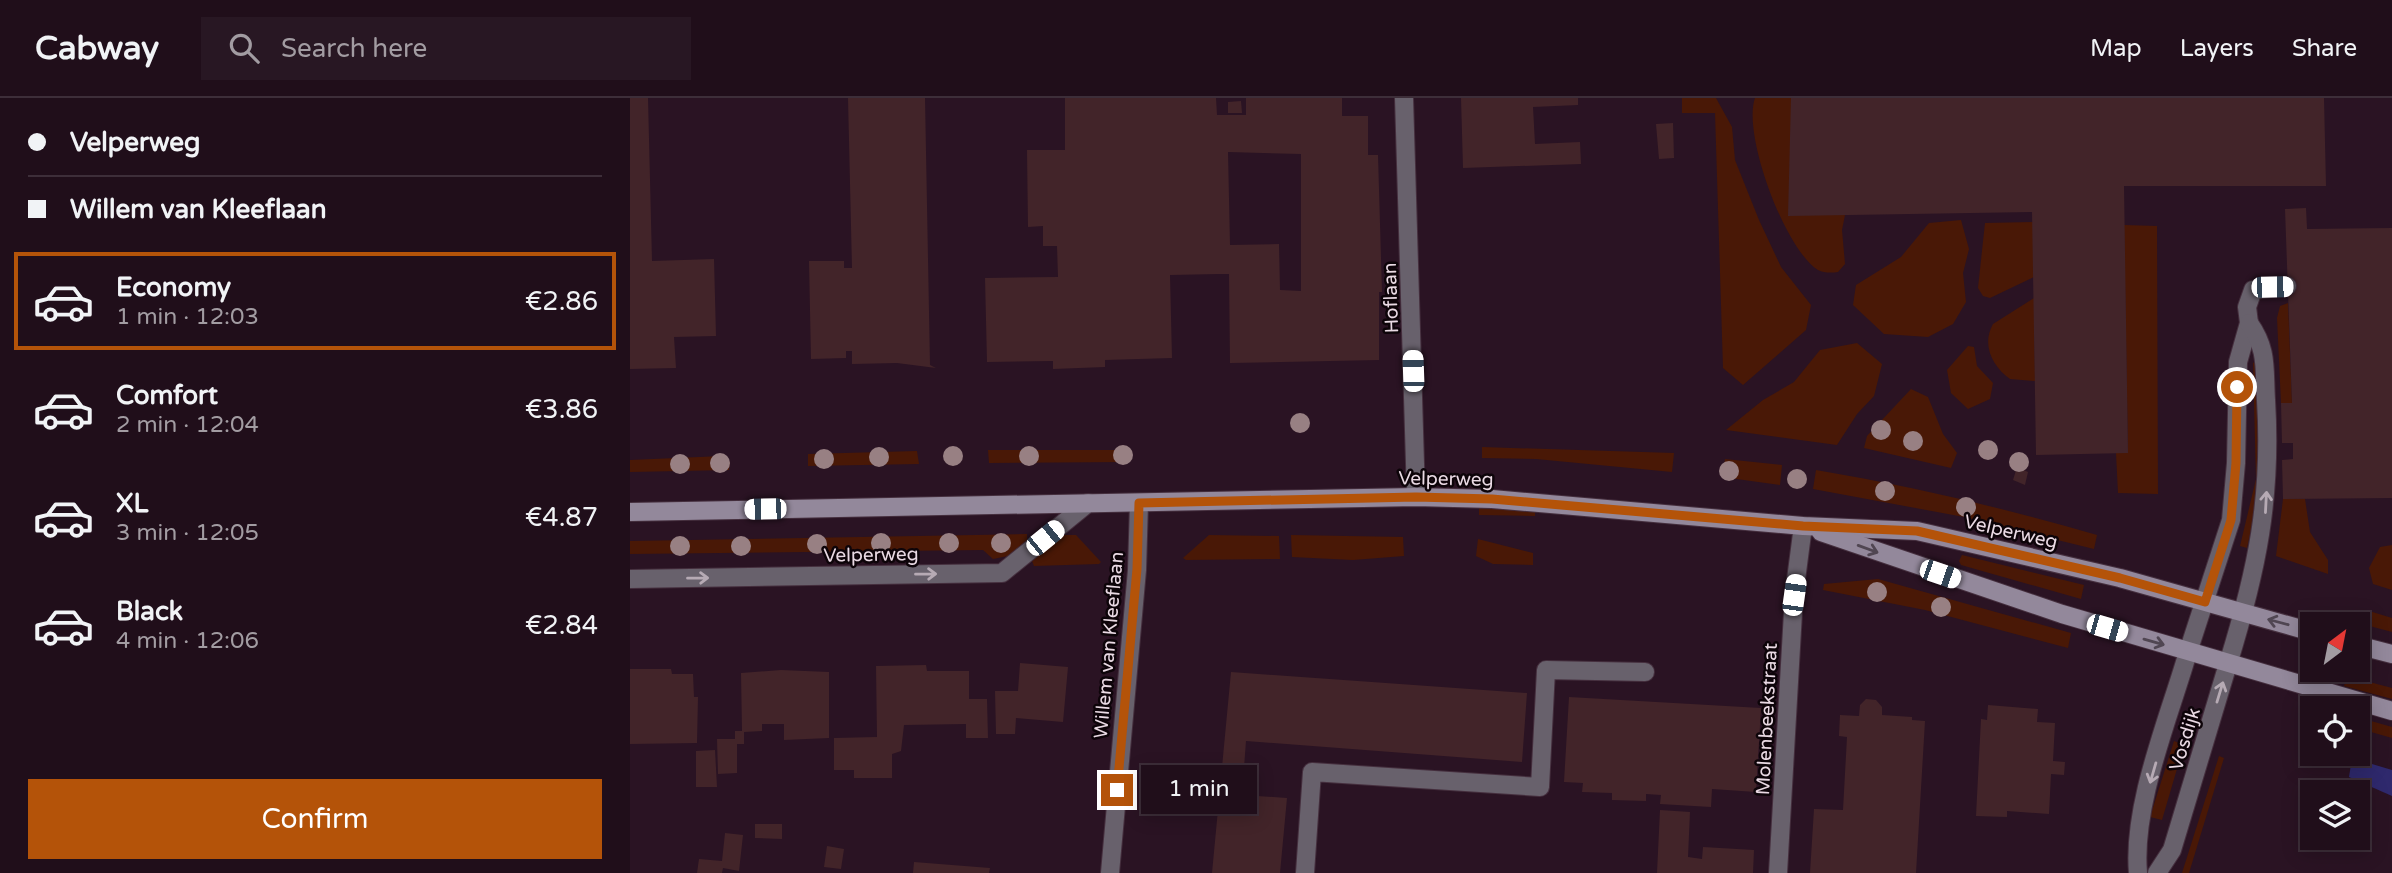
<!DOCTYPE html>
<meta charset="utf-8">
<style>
:root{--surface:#200e1a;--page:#281723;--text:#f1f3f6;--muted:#a29ca2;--line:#3d2e39;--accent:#b45309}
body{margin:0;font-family:"Varela Round",sans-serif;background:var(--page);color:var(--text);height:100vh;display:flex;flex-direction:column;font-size:26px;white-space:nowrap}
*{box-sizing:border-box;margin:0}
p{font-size:23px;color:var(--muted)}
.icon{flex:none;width:38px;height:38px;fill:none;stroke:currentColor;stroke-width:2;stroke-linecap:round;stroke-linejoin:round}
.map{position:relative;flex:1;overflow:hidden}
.details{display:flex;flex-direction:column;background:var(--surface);width:630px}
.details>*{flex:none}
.guide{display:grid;align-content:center;height:154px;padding:0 28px;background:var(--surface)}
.needle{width:46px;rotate:32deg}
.controls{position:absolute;left:1670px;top:514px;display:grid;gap:14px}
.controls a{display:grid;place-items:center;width:70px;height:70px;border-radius:0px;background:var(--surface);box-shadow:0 4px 18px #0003,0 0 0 2px var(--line);font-size:35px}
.end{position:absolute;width:32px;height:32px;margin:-16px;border:9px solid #b45309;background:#fff;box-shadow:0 0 0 4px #fff}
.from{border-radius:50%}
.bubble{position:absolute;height:49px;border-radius:0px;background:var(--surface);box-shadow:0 4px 18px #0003,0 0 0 2px var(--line);font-size:23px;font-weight:600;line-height:49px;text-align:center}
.car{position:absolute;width:21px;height:42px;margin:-21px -10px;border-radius:9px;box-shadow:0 0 5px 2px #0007;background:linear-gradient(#fff 24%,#345 0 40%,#fff 0 76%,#345 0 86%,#fff 0)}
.guide b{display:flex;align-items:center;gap:24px;height:66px;font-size:26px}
.guide b+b{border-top:2px solid var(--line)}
.guide i{width:18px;height:18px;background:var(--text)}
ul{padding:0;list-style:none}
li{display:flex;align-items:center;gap:21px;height:98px;margin:0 14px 10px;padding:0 14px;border:4px solid transparent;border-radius:0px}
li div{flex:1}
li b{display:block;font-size:26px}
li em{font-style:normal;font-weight:600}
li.on{border-color:var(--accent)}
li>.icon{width:63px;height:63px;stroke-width:1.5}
.action{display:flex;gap:14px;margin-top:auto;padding:14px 28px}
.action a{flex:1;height:80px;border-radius:0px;background:var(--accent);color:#fff;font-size:28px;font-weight:600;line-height:80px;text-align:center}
header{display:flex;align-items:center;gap:42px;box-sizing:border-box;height:98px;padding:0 35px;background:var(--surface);border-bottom:2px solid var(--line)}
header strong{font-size:33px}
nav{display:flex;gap:38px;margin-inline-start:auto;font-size:24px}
.search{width:490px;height:63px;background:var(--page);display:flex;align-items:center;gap:18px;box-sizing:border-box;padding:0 24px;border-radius:0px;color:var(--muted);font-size:26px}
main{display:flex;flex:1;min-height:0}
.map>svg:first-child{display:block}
.green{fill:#491806}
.water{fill:#2f296d}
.building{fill:#422429;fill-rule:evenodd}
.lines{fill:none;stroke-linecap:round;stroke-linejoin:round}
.service-casing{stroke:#452f3e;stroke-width:20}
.minor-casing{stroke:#452f3e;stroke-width:20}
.secondary-casing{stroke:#452f3e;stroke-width:20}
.service{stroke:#68616c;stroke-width:18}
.minor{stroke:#68616c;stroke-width:18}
.secondary{stroke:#93889b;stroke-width:18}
.tree{fill:#988083}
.oneway{stroke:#b6aab4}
.oneway2{stroke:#504652}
.route{stroke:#b45309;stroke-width:9}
.labels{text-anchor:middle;stroke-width:5;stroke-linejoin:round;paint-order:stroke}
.street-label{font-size:19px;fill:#eadae4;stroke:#0d0409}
</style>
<header>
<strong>Cabway</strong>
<div class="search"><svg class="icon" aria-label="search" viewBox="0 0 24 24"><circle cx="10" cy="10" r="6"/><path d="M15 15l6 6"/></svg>Search here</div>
<nav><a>Map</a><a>Layers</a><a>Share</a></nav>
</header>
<main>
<section class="details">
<div class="guide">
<b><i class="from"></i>Velperweg</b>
<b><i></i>Willem van Kleeflaan</b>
</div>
<ul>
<li class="on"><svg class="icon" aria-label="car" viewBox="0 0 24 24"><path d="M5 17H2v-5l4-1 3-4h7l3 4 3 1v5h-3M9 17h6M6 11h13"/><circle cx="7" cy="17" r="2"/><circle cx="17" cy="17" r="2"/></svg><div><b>Economy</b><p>1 min · 12:03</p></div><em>€2.86</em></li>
<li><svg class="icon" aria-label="car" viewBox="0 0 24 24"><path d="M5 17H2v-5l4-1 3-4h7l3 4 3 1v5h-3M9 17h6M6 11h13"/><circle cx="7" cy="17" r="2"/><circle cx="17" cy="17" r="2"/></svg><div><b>Comfort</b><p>2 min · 12:04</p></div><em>€3.86</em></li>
<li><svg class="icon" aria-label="car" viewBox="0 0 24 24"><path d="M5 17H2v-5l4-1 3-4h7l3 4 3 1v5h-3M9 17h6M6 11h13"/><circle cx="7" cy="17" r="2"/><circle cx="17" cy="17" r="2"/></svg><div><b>XL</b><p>3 min · 12:05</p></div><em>€4.87</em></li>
<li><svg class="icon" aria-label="car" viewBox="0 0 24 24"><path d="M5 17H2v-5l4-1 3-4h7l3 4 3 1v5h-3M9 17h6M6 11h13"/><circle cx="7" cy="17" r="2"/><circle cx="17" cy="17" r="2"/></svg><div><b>Black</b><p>4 min · 12:06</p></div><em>€2.84</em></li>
</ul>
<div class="action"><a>Confirm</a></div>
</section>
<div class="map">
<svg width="1762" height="775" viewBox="0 0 1762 775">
<rect width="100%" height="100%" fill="#2a1323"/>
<g class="green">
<path d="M 1052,0 L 1086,0 L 1102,29 L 1105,62 L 1129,122 L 1151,169 L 1181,207 L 1176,232 L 1113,287 L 1093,270 L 1085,15 L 1052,15 Z"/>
<path d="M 1125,0 L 1161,0 L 1215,117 L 1212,132 L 1215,166 L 1208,174 C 1201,175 1194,175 1188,172 C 1155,152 1112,36 1125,0 Z"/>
<path d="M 1331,122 L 1339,151 L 1333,175 L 1336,204 L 1323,226 L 1298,239 L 1254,236 L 1223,207 L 1226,187 L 1271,159 L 1299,125 Z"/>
<path d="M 1403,124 L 1404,179 L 1360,200 L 1353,198 L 1348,190 L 1355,125 Z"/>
<path d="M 1494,127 L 1527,128 L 1528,396 L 1488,395 L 1486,355 L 1498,355 Z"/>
<path d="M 1404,200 L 1405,283 L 1380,281 C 1363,269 1351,247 1363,226 Z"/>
<path d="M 1658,205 L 1662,305 L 1651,305 L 1647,220 L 1650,208 Z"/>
<path d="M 1227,245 L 1252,266 L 1244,298 L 1227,316 L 1207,347 L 1096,332 L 1133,302 L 1164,284 L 1190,252 Z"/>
<path d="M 1338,248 L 1344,249 L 1347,268 L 1363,285 L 1360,301 L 1338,311 L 1321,295 L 1317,272 Z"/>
<path d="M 1627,262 L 1631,385 L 1617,450 L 1610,448 L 1626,381 L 1623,265 Z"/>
<path d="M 1281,291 L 1298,299 L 1313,336 L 1327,355 L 1321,370 L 1234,350 L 1237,338 Z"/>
<path d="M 852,349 L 1044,355 L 1042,374 L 906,361 L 852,360 Z"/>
<path d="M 358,352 L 498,352 L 498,364 L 359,365 Z"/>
<path d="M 287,353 L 289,366 L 178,368 L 178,356 Z"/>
<path d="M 93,358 L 100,364 L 99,372 L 0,374 L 0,362 Z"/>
<path d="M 1095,361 L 1152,367 L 1150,387 L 1092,379 Z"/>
<path d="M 1186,372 C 1281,388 1374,410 1467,437 L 1464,451 L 1334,419 L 1183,391 Z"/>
<path d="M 849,398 L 905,400 L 905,418 L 849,417 Z"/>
<path d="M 1653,401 L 1675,401 L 1680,434 L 1698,462 L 1698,476 L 1646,458 Z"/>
<path d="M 397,436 L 397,442 L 378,458 L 363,461 L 353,452 L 0,456 L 0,443 Z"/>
<path d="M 431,437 L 446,437 L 471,464 L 469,466 L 404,468 L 402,463 Z"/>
<path d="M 579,437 L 649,438 L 650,461 L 556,462 L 553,460 Z"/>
<path d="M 661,437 L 773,439 L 774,458 L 723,462 L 662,459 Z"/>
<path d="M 848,441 L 903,455 L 903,467 L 863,466 L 846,458 Z"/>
<path d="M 1762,447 L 1762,492 L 1743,486 L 1739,470 L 1750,449 Z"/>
<path d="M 1332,457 L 1454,487 L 1451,501 L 1331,467 L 1329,463 Z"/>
<path d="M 1248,481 L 1441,535 L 1438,550 L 1295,512 L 1193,492 L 1194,486 Z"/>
<path d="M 1736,512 L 1762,520 L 1762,534 L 1732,526 Z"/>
<path d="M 1717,578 L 1762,590 L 1762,601 L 1714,588 Z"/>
<path d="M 1727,619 L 1762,629 L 1762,640 L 1727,630 Z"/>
<path d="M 1544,643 L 1554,647 L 1532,722 L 1520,719 Z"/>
<path d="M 1589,658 L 1594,660 L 1559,775 L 1552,775 Z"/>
</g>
<path class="water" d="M 1722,660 L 1762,672 L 1762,698 L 1719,679 Z"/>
<g class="building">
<path d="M 0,0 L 18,0 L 22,163 L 84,161 L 86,238 L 44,239 L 46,270 L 0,271 Z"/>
<path d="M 218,0 L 295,0 L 300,267 L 306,270 L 267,265 L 222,266 L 222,253 L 216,253 L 216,260 L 181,261 L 179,163 L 214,163 L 214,170 L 222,170 Z"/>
<path d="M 435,0 L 586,0 L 587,17 L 616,17 L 616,0 L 712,0 L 712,18 L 738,18 L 738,57 L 748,57 L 752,194 L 749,194 L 749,262 L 600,265 L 599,176 L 589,176 L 540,177 L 542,260 L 475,262 L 475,269 L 423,271 L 423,263 L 357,264 L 355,180 L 428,179 L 427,148 L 413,148 L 413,128 L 398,129 L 397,52 L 435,52 ZM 598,54 L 671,56 L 671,193 L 650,192 L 649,146 L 600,147 Z"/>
<path d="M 831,0 L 948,0 L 948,7 L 903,9 L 905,46 L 950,44 L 951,66 L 833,70 Z"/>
<path d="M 1161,0 L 1694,0 L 1696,88 L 1494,88 L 1498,355 L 1406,357 L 1402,114 L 1158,118 Z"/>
<path d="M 611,3 L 612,15 L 598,15 L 598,4 Z"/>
<path d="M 1043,25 L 1044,60 L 1029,61 L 1026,26 Z"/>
<path d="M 1676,110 L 1677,131 L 1762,130 L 1762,400 L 1653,401 L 1652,362 L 1663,361 L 1663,345 L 1652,345 L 1651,305 L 1662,305 L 1655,111 Z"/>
<path d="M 1387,369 L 1398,374 L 1395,387 L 1383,382 Z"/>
<path d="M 390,565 L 438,569 L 433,624 L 386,620 L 385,636 L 366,636 L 365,593 L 388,593 Z"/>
<path d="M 296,567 L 297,573 L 339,573 L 339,601 L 357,601 L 358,640 L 336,640 L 336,626 L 274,627 L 271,653 L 262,656 L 262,680 L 224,680 L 224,672 L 204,672 L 204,640 L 247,639 L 246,568 Z"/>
<path d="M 0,571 L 41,571 L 42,576 L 63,576 L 64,599 L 68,599 L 67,645 L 0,646 Z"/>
<path d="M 151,572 L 199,574 L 199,640 L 154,642 L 154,626 L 132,626 L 132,633 L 114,634 L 114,646 L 107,646 L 107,675 L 88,676 L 87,641 L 105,641 L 105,633 L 112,633 L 111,575 Z"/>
<path d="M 601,574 L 897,595 L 892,664 L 616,643 L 612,697 L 657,700 L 650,775 L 582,775 Z"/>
<path d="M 939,599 L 1131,610 L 1126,694 L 1082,691 L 1081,709 L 1030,706 L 1031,697 L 1016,696 L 1016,703 L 982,702 L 982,695 L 952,694 L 953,685 L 934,684 Z"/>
<path d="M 1236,601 L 1246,602 L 1252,609 L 1252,617 L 1282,619 L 1282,622 L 1295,623 L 1286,775 L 1180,775 L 1184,711 L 1213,712 L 1217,639 L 1209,638 L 1210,617 L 1229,618 L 1230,607 Z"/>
<path d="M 1358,607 L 1408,611 L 1407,624 L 1425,625 L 1423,663 L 1435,664 L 1434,677 L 1421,676 L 1419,716 L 1377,713 L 1377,719 L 1346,718 L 1351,621 L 1357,622 Z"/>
<path d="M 85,652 L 87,689 L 66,689 L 66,653 Z"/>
<path d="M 1030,712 L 1060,714 L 1058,759 L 1072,761 L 1073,749 L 1124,752 L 1123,775 L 1027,775 Z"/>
<path d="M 125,726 L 152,726 L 152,741 L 125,740 Z"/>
<path d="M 95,735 L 113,737 L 109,773 L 93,770 L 92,775 L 67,775 L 69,761 L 92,763 Z"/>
<path d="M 197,748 L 214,751 L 211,771 L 194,769 Z"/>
<path d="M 284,764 L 360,770 L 359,775 L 283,775 Z"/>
</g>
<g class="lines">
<defs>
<g id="service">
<path d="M 1558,554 L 1601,422 L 1606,365 L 1608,264 L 1619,225 L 1617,209 L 1623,192 L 1657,188"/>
<path d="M 1598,566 C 1627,472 1642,400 1636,302 C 1634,270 1638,252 1619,225"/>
<path d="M 675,775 L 682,674 L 910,689 L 916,572 L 1015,574"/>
</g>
<g id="minor">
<path d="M 774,0 L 786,399"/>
<path d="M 0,481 L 372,475 L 458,405"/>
<path d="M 480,775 L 507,472 L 509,405"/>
<path d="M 1148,775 L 1164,497 L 1173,428"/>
<path d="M 1508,775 C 1502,707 1539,620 1558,554"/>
<path d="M 1527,775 L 1542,752 L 1598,566"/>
</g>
<g id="secondary">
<path d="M 0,414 L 786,399 L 862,401 L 1173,428 L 1287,433 L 1490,480 L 1682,534"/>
<path d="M 1191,434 L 1432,516 L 1762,613"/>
<path d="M 1727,547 L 1762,556"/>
</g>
</defs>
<use href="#service" class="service-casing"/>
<use href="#minor" class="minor-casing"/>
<use href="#secondary" class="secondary-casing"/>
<use href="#service" class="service"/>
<use href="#minor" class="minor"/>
<use href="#secondary" class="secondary"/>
</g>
<g class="tree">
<circle cx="670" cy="325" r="10"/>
<circle cx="1251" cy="332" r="10"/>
<circle cx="1283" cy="343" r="10"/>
<circle cx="1358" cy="352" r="10"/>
<circle cx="493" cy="357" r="10"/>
<circle cx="323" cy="358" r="10"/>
<circle cx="399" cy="358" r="10"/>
<circle cx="249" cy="359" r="10"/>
<circle cx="194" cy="361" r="10"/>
<circle cx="1389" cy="364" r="10"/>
<circle cx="90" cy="365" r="10"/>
<circle cx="50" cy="366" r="10"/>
<circle cx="1099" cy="373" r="10"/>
<circle cx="1167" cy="381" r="10"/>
<circle cx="1255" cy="393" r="10"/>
<circle cx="1336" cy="409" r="10"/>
<circle cx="251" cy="445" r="10"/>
<circle cx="319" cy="445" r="10"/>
<circle cx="371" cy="445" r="10"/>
<circle cx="187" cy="446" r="10"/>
<circle cx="50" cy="448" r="10"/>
<circle cx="111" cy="448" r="10"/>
<circle cx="1247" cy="494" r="10"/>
<circle cx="1311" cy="509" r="10"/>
</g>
<defs><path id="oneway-shaft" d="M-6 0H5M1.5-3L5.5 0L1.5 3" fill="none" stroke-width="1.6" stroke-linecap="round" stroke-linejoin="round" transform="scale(1.75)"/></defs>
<g class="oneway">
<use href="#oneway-shaft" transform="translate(1636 404) rotate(-87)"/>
<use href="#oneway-shaft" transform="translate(296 476) rotate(-1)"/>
<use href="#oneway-shaft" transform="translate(68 480) rotate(-1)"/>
<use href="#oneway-shaft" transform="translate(1590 594) rotate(-73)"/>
<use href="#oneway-shaft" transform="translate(1523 675) rotate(106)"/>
</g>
<g class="oneway2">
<use href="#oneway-shaft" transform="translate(1238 451) rotate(20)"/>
<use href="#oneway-shaft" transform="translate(1648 524) rotate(-165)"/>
<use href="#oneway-shaft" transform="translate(1524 544) rotate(16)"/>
</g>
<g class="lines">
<path class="route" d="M 487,692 L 507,471 L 509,405 L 786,399 L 862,401 L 1173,428 L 1287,433 L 1490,480 L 1575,504 L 1601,422 L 1606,365 L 1607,289"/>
</g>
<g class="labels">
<g class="street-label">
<text transform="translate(760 200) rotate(-92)" y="7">Hoflaan</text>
<text transform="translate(816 380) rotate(1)" y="7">Velperweg</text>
<text transform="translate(1381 433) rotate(13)" y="7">Velperweg</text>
<text transform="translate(241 456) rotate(-1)" y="7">Velperweg</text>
<text transform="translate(478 547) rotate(-85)" y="7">Willem van Kleeflaan</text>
<text transform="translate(1136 621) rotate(-87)" y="7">Molenbeekstraat</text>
<text transform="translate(1554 641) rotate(-73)" y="7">Vosdijk</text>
</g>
</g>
</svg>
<div class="controls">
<a><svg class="needle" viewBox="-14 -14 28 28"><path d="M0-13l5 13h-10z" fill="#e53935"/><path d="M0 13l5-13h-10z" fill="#a29ca2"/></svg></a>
<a><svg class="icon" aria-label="locate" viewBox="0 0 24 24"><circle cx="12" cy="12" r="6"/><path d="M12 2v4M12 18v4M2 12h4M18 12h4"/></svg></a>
<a><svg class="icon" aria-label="layers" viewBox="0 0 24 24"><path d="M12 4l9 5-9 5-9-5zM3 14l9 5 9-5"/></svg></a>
</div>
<i class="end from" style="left:1607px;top:289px"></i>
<i class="end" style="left:487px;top:692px"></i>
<div class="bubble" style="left:511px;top:667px;width:116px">1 min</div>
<i class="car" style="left:1642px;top:189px;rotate:89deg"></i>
<i class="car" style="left:783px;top:273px;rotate:358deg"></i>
<i class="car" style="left:135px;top:411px;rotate:269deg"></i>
<i class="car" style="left:415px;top:440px;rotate:51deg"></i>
<i class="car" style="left:1310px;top:476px;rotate:109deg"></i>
<i class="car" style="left:1164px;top:497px;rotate:8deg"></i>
<i class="car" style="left:1477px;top:530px;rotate:106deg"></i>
</div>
</main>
